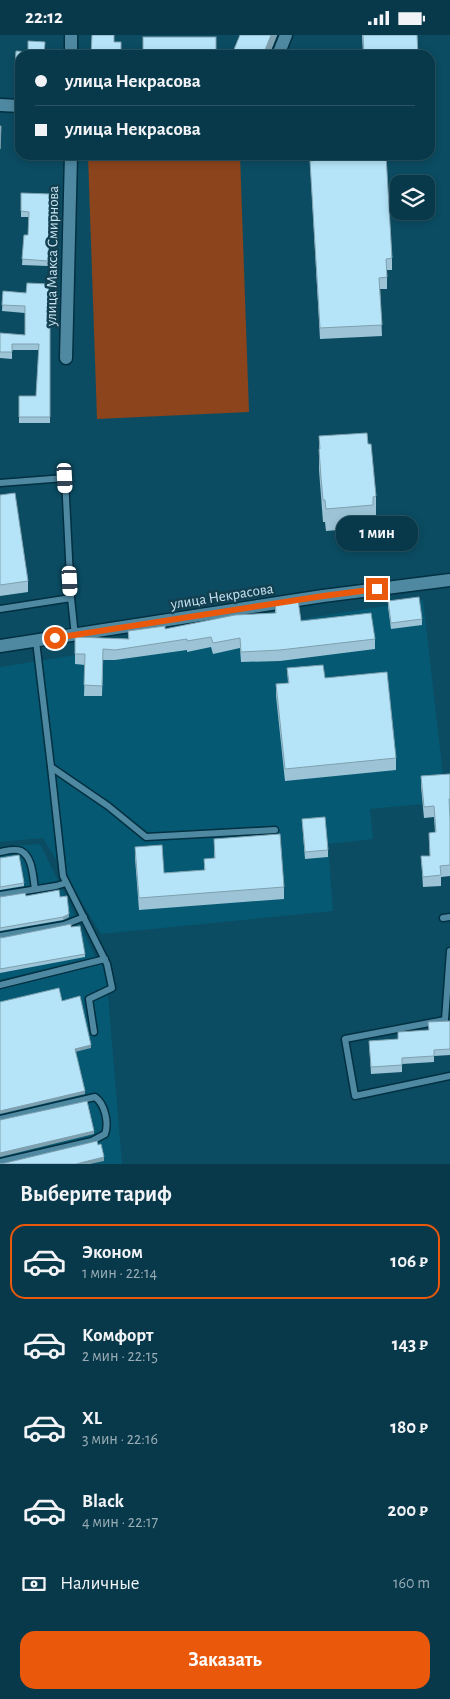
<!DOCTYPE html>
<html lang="ru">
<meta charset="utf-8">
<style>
:root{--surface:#08394a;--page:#114051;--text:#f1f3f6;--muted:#98acb5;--line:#295362;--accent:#ea580c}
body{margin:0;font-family:"Alegreya Sans",sans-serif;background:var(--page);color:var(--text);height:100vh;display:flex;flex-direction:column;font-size:19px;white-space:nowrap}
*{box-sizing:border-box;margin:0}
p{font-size:16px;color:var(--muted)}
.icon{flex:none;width:28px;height:28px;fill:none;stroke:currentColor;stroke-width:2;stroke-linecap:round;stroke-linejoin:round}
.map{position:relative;height:1129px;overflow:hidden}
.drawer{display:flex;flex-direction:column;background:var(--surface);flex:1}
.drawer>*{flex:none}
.top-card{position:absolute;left:15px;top:15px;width:420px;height:110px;border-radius:15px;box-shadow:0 2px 8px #0003,0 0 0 1px var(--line);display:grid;align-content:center;height:110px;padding:0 20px;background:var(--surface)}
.tools{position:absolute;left:390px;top:140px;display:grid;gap:10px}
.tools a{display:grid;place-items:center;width:45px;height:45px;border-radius:10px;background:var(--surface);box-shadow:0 2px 8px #0003,0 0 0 1px var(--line);font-size:25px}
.end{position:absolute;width:22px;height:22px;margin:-11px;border:6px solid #ea580c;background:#fff;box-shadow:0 0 0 2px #fff}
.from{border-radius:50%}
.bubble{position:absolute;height:35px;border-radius:15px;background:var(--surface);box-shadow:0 2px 8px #0003,0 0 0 1px var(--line);font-size:16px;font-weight:700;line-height:35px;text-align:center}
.car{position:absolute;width:15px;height:30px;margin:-15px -8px;border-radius:6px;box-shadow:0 0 4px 1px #0007;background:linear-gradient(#fff 24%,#345 0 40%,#fff 0 76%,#345 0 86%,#fff 0)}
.top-card b{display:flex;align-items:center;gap:18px;height:48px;font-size:19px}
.top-card b+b{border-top:1px solid var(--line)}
.top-card i{width:12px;height:12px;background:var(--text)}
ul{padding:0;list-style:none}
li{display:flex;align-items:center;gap:15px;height:75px;margin:0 10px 8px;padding:0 10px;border:2px solid transparent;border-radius:15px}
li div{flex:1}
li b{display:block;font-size:19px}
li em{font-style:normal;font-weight:700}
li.selected{border-color:var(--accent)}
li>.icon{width:45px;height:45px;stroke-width:1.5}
h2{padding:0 20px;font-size:22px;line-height:60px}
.pay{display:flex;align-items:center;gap:12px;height:55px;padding:0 20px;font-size:19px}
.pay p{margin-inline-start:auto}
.cta{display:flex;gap:10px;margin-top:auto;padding:10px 20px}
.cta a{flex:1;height:58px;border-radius:15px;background:var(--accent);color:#fff;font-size:20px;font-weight:700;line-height:58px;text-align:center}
.status{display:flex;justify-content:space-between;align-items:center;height:35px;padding:0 25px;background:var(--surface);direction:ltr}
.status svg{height:14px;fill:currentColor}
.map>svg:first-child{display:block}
.built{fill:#065973}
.green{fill:#8b441c}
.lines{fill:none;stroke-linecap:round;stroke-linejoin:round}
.service-casing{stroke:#003041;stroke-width:9}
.minor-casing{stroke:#003041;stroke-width:15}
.tertiary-casing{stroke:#003041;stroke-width:15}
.service{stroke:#4f89a1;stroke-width:6}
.minor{stroke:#4f89a1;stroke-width:12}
.tertiary{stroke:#4f89a1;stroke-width:12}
.wall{fill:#9cc4d6}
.shaded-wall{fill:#7fa0ae}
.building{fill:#b5e4f9;stroke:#7fa0ae}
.route{stroke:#ea580c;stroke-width:6}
.labels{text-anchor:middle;stroke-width:5;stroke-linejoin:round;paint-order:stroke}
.street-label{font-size:15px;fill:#c8e4f1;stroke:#134051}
</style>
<div class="status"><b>22:12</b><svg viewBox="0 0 49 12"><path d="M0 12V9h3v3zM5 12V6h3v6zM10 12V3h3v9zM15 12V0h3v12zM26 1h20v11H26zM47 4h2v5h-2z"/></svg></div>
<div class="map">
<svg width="450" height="1129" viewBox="0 0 450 1129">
<rect width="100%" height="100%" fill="#0b4c62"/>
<g class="built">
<path d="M 423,565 L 444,749 L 420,750 L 422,769 L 370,774 L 373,804 L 328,809 L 333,876 L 101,899 L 43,803 L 0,807 L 0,632 Z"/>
<path d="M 40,809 L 96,923 L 105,924 L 122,1129 L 0,1129 L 0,812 Z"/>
</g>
<path class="green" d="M 88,120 L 240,120 L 249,377 L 97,384 Z"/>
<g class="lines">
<defs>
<g id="service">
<path d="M 0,448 L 65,443 L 71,563 L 75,601"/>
<path d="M 0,574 L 71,563"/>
<path d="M 36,606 L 51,732 L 108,771 L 146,802 L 275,795"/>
<path d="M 51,732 L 63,841 L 107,929 L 112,953 L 89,964 L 94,997"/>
<path d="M 0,817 C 6,816 15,813 21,816 C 33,822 33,843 35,854"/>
<path d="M 0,860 L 56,851 L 66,848"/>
<path d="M 443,883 L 450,882"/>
<path d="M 0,901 L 64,890 L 84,882"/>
<path d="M 450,916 L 445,985 L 345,1004 L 355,1061 L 450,1041"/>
<path d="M 0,950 L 105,924"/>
<path d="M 0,1084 L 95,1062 C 105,1069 109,1088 105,1099 L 92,1106 L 0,1127"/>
</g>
<g id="minor">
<path d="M 71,0 L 71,20"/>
<path d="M 278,20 L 286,0"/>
<path d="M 0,70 L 20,71"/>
<path d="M 66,323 L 71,120"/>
</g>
<path id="tertiary" d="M 0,611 L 323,561 L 450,545"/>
</defs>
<use href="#service" class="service-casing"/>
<use href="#minor" class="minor-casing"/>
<use href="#tertiary" class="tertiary-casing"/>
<use href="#service" class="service"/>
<use href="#minor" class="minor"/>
<use href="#tertiary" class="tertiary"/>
</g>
<g class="wall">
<path d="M 240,0 L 277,0 L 269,20 L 233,20 L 233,17 Z"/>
<path d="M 362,0 L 417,0 L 418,20 L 363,20 Z"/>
<path d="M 28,6 L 45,7 L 44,20 L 20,20 L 20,39 L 15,39 L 16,16 L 28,17 Z"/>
<path d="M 310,126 L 392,223 L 392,235 L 387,235 L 387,254 L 380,254 L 382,301 L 320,304 Z"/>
<path d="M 21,158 L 50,159 L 48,231 L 22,230 L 24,200 L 28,200 L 29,182 L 21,182 Z"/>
<path d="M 3,256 L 26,258 L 49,256 L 47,278 L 50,278 L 50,388 L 19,388 L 19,361 L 36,361 L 39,315 L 12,315 L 12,324 L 0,323 L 0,298 L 25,300 L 25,278 L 2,276 Z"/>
<path d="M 319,401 L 368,409 L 376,461 L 376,483 L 373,483 L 373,492 L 326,496 L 325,487 L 323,487 L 319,435 Z"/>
<path d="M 0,460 L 28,546 L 28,557 L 0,561 Z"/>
<path d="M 388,566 L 422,584 L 422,590 L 391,594 L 388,572 Z"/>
<path d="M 275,567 L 301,586 L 375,604 L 375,614 L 280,626 L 241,627 L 240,613 L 213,619 L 211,612 L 187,617 L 187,615 L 115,625 L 103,625 L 102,661 L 84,661 L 85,630 L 75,629 L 75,602 L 128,604 L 128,596 L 165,594 L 275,578 Z"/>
<path d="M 287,633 L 325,643 L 396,723 L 396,735 L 285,746 L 276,661 L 276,649 L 288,648 Z"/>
<path d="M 450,739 L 450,841 L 441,842 L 441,851 L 423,852 L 421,821 L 430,821 L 429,798 L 435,797 L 434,782 L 424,783 L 421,752 L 421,741 Z"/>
<path d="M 302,784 L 328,815 L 328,822 L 305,824 Z"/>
<path d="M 214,804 L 284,852 L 284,864 L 139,875 L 135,823 L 135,812 L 164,838 L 204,835 L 204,824 L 214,823 Z"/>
<path d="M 0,823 L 24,848 L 24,851 L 0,855 Z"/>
<path d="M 26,861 L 60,862 L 69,882 L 63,885 L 0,896 L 0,862 Z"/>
<path d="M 71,892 L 85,919 L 85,922 L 0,938 L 0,902 L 1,903 Z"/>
<path d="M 450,986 L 450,1020 L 434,1021 L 434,1027 L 402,1029 L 402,1037 L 371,1039 L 369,1006 L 398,1004 L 429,995 Z"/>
</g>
<g class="shaded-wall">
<path d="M 271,0 L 277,0 L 269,20 L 263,20 Z"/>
<path d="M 69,879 L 69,882 L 63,885 L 63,882 Z"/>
<path d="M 91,1010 L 91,1013 L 75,1017 L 75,1014 Z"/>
<path d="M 85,1056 L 85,1059 L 0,1079 L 0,1076 Z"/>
<path d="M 94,1096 L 94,1099 L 0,1122 L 0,1118 Z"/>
<path d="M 104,1122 L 104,1126 L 90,1129 L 76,1129 Z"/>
</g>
<g class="building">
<path d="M 92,0 L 114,0 L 114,7 L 121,7 L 121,20 L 91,20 Z"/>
<path d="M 240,0 L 271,0 L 263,20 L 241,20 L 233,17 Z"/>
<path d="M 363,0 L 417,0 L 418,20 L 364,20 Z"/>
<rect x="143" y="2" width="73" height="18"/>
<path d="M 28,6 L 45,7 L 44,20 L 20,20 L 20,33 L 15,33 L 16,16 L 28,17 Z"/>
<path d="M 0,91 L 1,91 L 0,114 Z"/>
<path d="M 320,120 L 386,120 L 392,223 L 386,224 L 387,242 L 379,243 L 382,290 L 320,293 L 310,126 L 320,125 Z"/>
<path d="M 21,158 L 50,159 L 48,226 L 22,224 L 24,200 L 28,200 L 29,177 L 21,176 Z"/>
<path d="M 27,248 L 49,249 L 47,278 L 50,278 L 50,382 L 19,382 L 19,361 L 36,361 L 39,309 L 12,309 L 12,317 L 0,317 L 0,298 L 25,300 L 25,271 L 2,270 L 3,256 L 26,258 Z"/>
<path d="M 367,398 L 368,409 L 371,409 L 376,461 L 373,462 L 373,470 L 326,474 L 325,465 L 323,465 L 321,443 L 319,414 L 320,414 L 319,401 Z"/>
<path d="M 15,458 L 28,546 L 0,550 L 0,460 Z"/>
<path d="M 419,562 L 422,584 L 391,588 L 388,566 Z"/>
<path d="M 298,565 L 301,586 L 371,578 L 375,604 L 280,615 L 241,617 L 240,603 L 213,608 L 211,602 L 187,606 L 187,604 L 115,615 L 103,614 L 102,651 L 84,650 L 85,619 L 75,619 L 75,602 L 129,604 L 128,596 L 165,591 L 165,594 L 235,580 L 276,578 L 275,567 Z"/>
<path d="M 323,630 L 325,643 L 387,637 L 396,723 L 285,734 L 276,649 L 289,648 L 287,633 Z"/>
<path d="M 450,739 L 450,764 L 449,764 L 450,784 L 450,830 L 440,831 L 441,840 L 423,842 L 421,821 L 430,821 L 429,798 L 436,797 L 434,771 L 424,772 L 421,741 Z"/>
<path d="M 325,782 L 328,815 L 305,817 L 302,784 Z"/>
<path d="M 280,799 L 284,852 L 139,863 L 135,812 L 162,810 L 164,838 L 205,835 L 204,824 L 215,823 L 214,804 Z"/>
<path d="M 19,820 L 24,848 L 0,852 L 0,823 Z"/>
<path d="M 59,855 L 60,862 L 67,861 L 69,879 L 63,882 L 0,893 L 0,862 L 25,858 L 26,861 Z"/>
<path d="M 71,889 L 71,892 L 80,891 L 85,919 L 0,934 L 0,902 L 1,903 Z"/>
<path d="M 59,953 L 62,966 L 80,961 L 91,1010 L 75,1014 L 85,1056 L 0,1076 L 0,967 Z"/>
<path d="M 450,986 L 450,1014 L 434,1015 L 434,1021 L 402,1023 L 402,1030 L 371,1032 L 369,1006 L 398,1004 L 398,997 L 429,995 L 428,987 Z"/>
<path d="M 87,1066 L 94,1096 L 0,1118 L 0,1085 Z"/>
<path d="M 97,1106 L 98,1110 L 101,1109 L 104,1122 L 76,1129 L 0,1129 L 0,1128 L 1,1129 Z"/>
</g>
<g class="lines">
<path class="route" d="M 55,603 L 323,561 L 377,554"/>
</g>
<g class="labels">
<g class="street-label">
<text transform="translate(52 221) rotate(-89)" y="5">улица Макса Смирнова</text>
<text transform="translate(222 561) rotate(-9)" y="5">улица Некрасова</text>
</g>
</g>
</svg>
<div class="tools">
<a><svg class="icon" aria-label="layers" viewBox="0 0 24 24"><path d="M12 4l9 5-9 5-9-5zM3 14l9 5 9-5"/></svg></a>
</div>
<i class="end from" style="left:55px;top:603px"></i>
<i class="end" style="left:377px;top:554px"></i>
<div class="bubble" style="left:336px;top:481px;width:82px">1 мин</div>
<i class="car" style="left:65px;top:443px;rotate:177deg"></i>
<i class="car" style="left:70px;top:546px;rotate:177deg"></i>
<div class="top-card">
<b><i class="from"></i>улица Некрасова</b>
<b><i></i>улица Некрасова</b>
</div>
</div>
<section class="drawer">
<h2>Выберите тариф</h2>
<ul>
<li class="selected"><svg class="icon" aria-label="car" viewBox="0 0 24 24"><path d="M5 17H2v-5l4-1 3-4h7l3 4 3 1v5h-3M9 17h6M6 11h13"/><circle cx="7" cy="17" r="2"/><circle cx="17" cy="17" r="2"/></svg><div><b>Эконом</b><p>1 мин · 22:14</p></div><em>106 ₽</em></li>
<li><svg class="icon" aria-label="car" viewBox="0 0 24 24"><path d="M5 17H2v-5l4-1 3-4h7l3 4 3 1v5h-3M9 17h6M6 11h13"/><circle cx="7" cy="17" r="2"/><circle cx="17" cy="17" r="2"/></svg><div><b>Комфорт</b><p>2 мин · 22:15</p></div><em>143 ₽</em></li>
<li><svg class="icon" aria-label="car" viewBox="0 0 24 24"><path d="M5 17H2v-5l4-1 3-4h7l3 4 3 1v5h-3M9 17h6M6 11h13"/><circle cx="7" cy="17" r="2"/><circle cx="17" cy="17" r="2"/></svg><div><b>XL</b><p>3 мин · 22:16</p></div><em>180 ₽</em></li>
<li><svg class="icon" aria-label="car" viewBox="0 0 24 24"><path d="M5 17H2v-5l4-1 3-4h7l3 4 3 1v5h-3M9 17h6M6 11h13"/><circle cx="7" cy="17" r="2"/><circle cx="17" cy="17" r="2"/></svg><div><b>Black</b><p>4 мин · 22:17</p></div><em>200 ₽</em></li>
</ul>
<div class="pay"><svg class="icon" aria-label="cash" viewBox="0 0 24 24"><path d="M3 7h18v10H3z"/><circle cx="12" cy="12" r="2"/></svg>Наличные<p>160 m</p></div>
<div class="cta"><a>Заказать</a></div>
</section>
